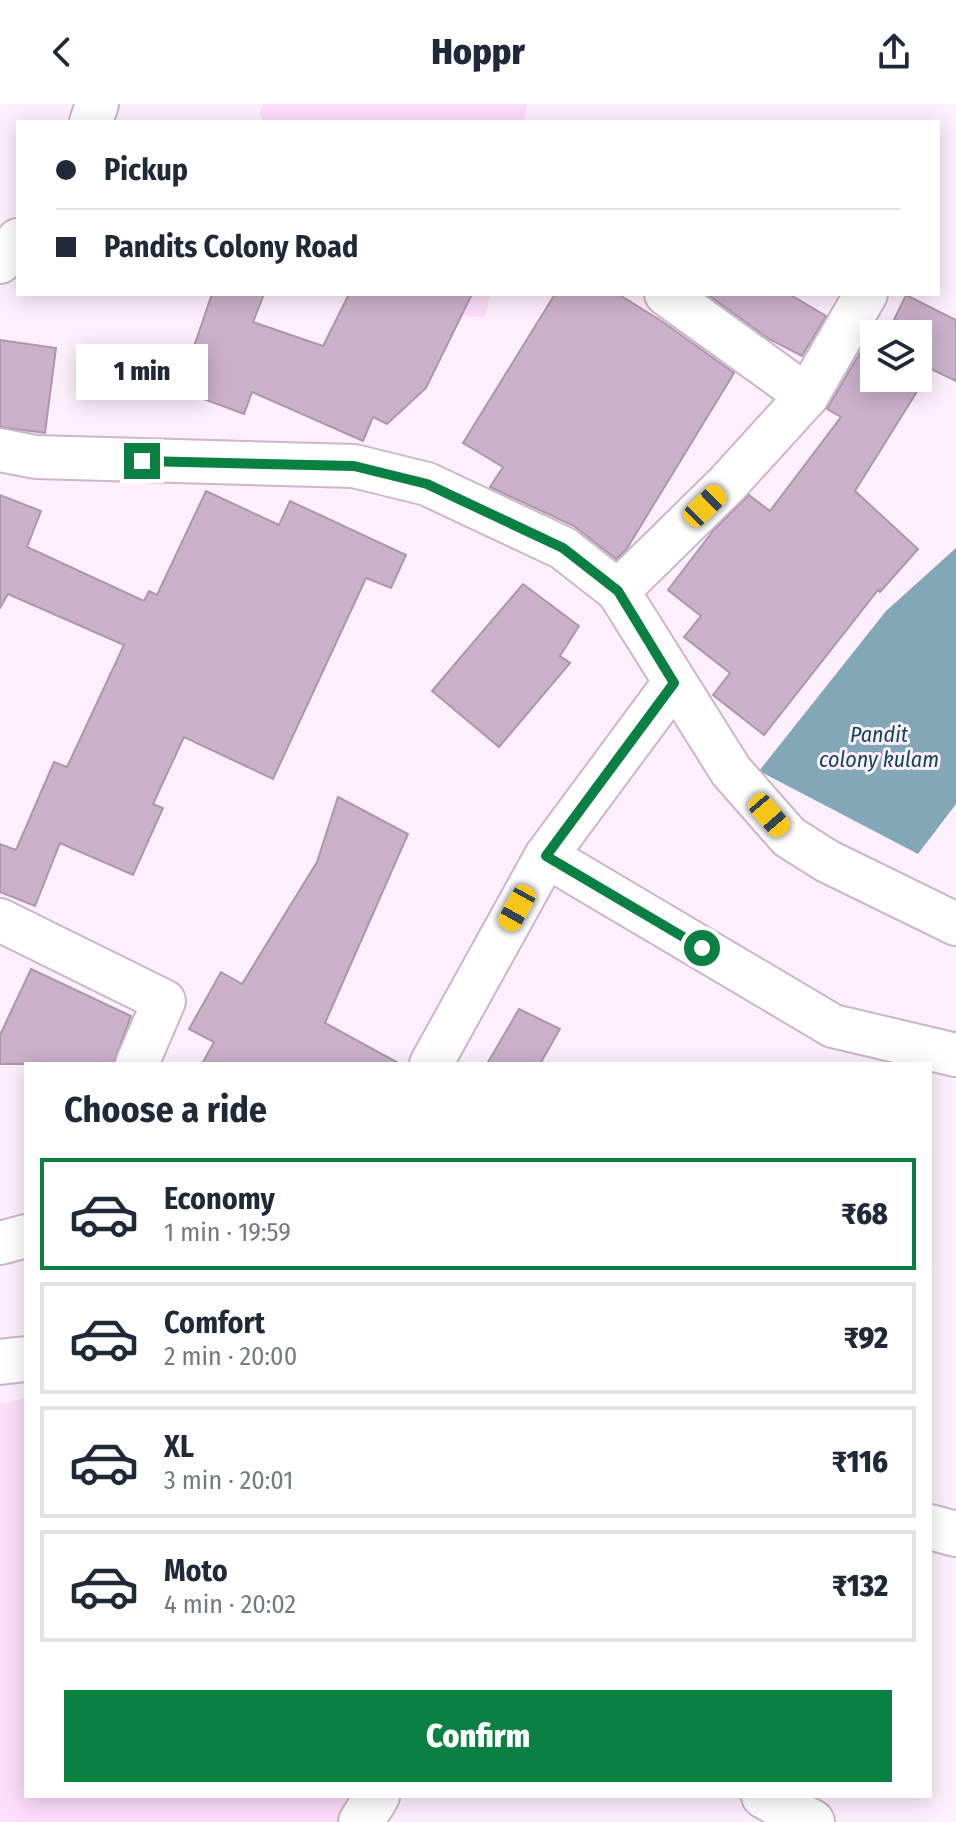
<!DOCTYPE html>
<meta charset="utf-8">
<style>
:root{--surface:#fff;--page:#f2f2f3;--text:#1f2937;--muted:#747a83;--line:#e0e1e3;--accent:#0b8043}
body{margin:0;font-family:"Fira Sans Condensed",sans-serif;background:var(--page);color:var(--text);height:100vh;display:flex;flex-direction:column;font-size:30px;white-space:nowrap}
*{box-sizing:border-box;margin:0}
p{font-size:26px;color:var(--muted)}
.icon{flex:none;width:44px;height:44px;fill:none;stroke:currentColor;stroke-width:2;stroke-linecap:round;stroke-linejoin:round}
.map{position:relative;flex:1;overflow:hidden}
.panel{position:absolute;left:24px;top:958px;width:908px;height:736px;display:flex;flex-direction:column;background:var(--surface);border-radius:0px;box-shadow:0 4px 20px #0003}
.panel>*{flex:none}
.top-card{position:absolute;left:16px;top:16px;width:924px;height:176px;border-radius:0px;box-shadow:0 4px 20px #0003;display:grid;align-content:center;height:176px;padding:0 40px;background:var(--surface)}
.buttons{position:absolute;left:860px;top:216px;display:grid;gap:16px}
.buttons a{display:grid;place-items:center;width:72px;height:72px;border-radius:0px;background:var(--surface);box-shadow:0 4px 20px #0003;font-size:40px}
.end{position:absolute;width:36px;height:36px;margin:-18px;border:10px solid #0b8043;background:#fff;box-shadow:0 0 0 4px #fff}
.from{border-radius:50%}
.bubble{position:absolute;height:56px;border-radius:0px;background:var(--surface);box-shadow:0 4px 20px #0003;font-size:26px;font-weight:800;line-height:56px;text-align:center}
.car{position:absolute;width:24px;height:48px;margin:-24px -12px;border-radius:10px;box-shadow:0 0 6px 2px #0007;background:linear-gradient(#f5c518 24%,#345 0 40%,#f5c518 0 76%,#345 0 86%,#f5c518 0)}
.top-card b{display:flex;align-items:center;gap:28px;height:76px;font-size:30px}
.top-card b+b{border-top:2px solid var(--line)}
.top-card i{width:20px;height:20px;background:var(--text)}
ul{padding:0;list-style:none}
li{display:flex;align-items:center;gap:24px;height:112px;margin:0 16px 12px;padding:0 24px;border:4px solid var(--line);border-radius:0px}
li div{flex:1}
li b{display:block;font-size:30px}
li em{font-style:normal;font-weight:800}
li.on{border-color:var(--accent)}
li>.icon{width:72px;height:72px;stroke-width:1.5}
h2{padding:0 40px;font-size:36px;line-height:96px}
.primary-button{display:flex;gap:16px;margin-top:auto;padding:16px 40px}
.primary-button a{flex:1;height:92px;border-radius:0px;background:var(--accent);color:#fff;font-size:32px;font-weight:800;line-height:92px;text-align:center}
header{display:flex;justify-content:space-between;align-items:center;height:104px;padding:0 40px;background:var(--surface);font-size:36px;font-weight:800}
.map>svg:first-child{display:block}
.built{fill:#fcddfa}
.water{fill:#82a8b7}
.building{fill:#cbb0c9;stroke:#ad96ab;stroke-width:2}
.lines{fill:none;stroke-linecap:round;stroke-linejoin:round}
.street-casing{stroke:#cdb5cc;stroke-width:46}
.secondary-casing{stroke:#cdb5cc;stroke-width:48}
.street{stroke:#fff;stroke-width:42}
.secondary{stroke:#fff;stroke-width:44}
.route{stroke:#0b8043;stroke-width:10}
.labels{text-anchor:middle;stroke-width:6;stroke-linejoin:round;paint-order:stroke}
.water-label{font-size:22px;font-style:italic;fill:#0f4657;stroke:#feeffd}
</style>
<header><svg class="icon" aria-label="back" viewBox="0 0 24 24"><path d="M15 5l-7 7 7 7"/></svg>Hoppr<svg class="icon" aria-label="share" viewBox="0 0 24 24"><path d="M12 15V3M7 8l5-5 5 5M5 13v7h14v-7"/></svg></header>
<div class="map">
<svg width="956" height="1718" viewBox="0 0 956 1718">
<rect width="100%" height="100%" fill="#feeffd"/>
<g class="built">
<path d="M 263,0 L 527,0 L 524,18 L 263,18 L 260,10 Z"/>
<path d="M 384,190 L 490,190 L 485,214 L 402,204 Z"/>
<path d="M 26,1294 L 26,1692 L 356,1692 L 339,1718 L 0,1718 L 0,1300 Z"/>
</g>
<path class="water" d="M 956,444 L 956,700 L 918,750 L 759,667 L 886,507 Z"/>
<g class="building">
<path d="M 212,190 L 264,190 L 253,218 L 323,242 L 349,190 L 472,190 L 426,284 L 387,320 L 373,313 L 363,337 L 252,288 L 244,310 L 179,286 Z"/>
<path d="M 555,190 L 618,190 L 663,218 L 734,269 L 626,446 L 616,455 L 574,422 L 490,383 L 503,363 L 463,339 Z"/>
<path d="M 707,190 L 789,190 L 826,212 L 802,252 L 769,235 Z"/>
<path d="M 906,191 L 956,216 L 956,277 L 931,265 L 855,387 L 918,445 L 880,488 L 878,486 L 764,631 L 713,591 L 730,569 L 684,533 L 701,512 L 668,486 L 713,427 L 749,391 L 770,407 L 841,313 L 827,305 L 867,237 L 874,241 L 874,274 L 918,274 L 918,230 L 887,230 Z"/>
<path d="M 0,236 L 56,244 L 45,329 L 0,323 Z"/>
<path d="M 206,387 L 279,421 L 290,397 L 406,451 L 391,484 L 366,474 L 273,675 L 184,633 L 153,700 L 163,704 L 133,771 L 60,739 L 35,802 L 0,788 L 0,740 L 16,746 L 54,658 L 67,663 L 124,541 L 8,490 L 0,504 L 0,391 L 41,407 L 27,443 L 144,497 L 149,487 L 157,491 Z"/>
<path d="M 523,480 L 579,522 L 560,552 L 570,559 L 499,643 L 432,587 Z"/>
<path d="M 338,693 L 408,730 L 325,919 L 400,960 L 202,960 L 214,938 L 189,925 L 221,868 L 242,880 L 317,758 Z"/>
<path d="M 31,865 L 131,912 L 113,960 L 0,960 L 0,931 Z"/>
<path d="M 519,905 L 560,925 L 540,960 L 487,960 Z"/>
</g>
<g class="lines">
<defs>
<g id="street">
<path d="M 91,18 L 97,0"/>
<path d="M 0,158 L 18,136"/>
<path d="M 666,190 L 807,292"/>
<path d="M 0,346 L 36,353 L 354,362 L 427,380 L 563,444 L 618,487 L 731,667 L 789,733 L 827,757 L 956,820"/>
<path d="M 618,487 L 727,380 L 807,292 L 866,190"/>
<path d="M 546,752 L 833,922 L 956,951"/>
<path d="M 0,816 L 164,897 L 137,960"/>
<path d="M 431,960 L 546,752 L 674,579"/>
<path d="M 0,1139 L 26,1132"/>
</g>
<g id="secondary">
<path d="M 0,1258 L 26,1255"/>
<path d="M 930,1423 L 956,1430"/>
<path d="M 764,1692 L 812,1718"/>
<path d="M 361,1718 L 377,1692"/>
</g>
</defs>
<use href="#street" class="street-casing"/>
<use href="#secondary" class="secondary-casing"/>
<use href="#street" class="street"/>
<use href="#secondary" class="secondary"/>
</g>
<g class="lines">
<path class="route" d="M 142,357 L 354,362 L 427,380 L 563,444 L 618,487 L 674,579 L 546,752 L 702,844"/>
</g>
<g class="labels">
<g class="water-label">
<text x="879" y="638">Pandit<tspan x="879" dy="25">colony kulam</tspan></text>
</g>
</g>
</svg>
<div class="buttons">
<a><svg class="icon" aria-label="layers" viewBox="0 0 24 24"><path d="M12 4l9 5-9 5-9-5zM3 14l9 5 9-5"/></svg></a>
</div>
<i class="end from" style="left:702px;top:844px"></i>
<i class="end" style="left:142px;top:357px"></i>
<div class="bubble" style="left:76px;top:240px;width:132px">1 min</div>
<i class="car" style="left:705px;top:402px;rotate:46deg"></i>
<i class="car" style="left:769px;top:711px;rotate:139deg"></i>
<i class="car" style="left:517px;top:804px;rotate:209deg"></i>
<div class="top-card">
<b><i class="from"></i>Pickup</b>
<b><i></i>Pandits Colony Road</b>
</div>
<section class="panel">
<h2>Choose a ride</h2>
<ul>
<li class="on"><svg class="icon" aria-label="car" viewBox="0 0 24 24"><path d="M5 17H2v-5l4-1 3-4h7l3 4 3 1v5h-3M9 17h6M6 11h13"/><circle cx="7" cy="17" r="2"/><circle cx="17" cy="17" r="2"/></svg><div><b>Economy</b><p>1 min · 19:59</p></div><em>₹68</em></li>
<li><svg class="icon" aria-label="car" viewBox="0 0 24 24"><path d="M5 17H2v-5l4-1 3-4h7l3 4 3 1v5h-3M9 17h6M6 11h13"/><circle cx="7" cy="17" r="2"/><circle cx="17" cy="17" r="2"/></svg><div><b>Comfort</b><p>2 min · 20:00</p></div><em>₹92</em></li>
<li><svg class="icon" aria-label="car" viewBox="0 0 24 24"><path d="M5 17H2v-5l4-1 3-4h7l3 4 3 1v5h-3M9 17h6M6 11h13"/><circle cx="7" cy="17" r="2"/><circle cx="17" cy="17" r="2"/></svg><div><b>XL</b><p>3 min · 20:01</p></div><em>₹116</em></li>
<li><svg class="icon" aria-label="car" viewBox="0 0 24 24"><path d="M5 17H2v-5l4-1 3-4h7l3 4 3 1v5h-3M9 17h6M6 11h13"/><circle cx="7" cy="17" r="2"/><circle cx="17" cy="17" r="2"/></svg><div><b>Moto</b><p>4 min · 20:02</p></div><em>₹132</em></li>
</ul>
<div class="primary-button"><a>Confirm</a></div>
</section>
</div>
